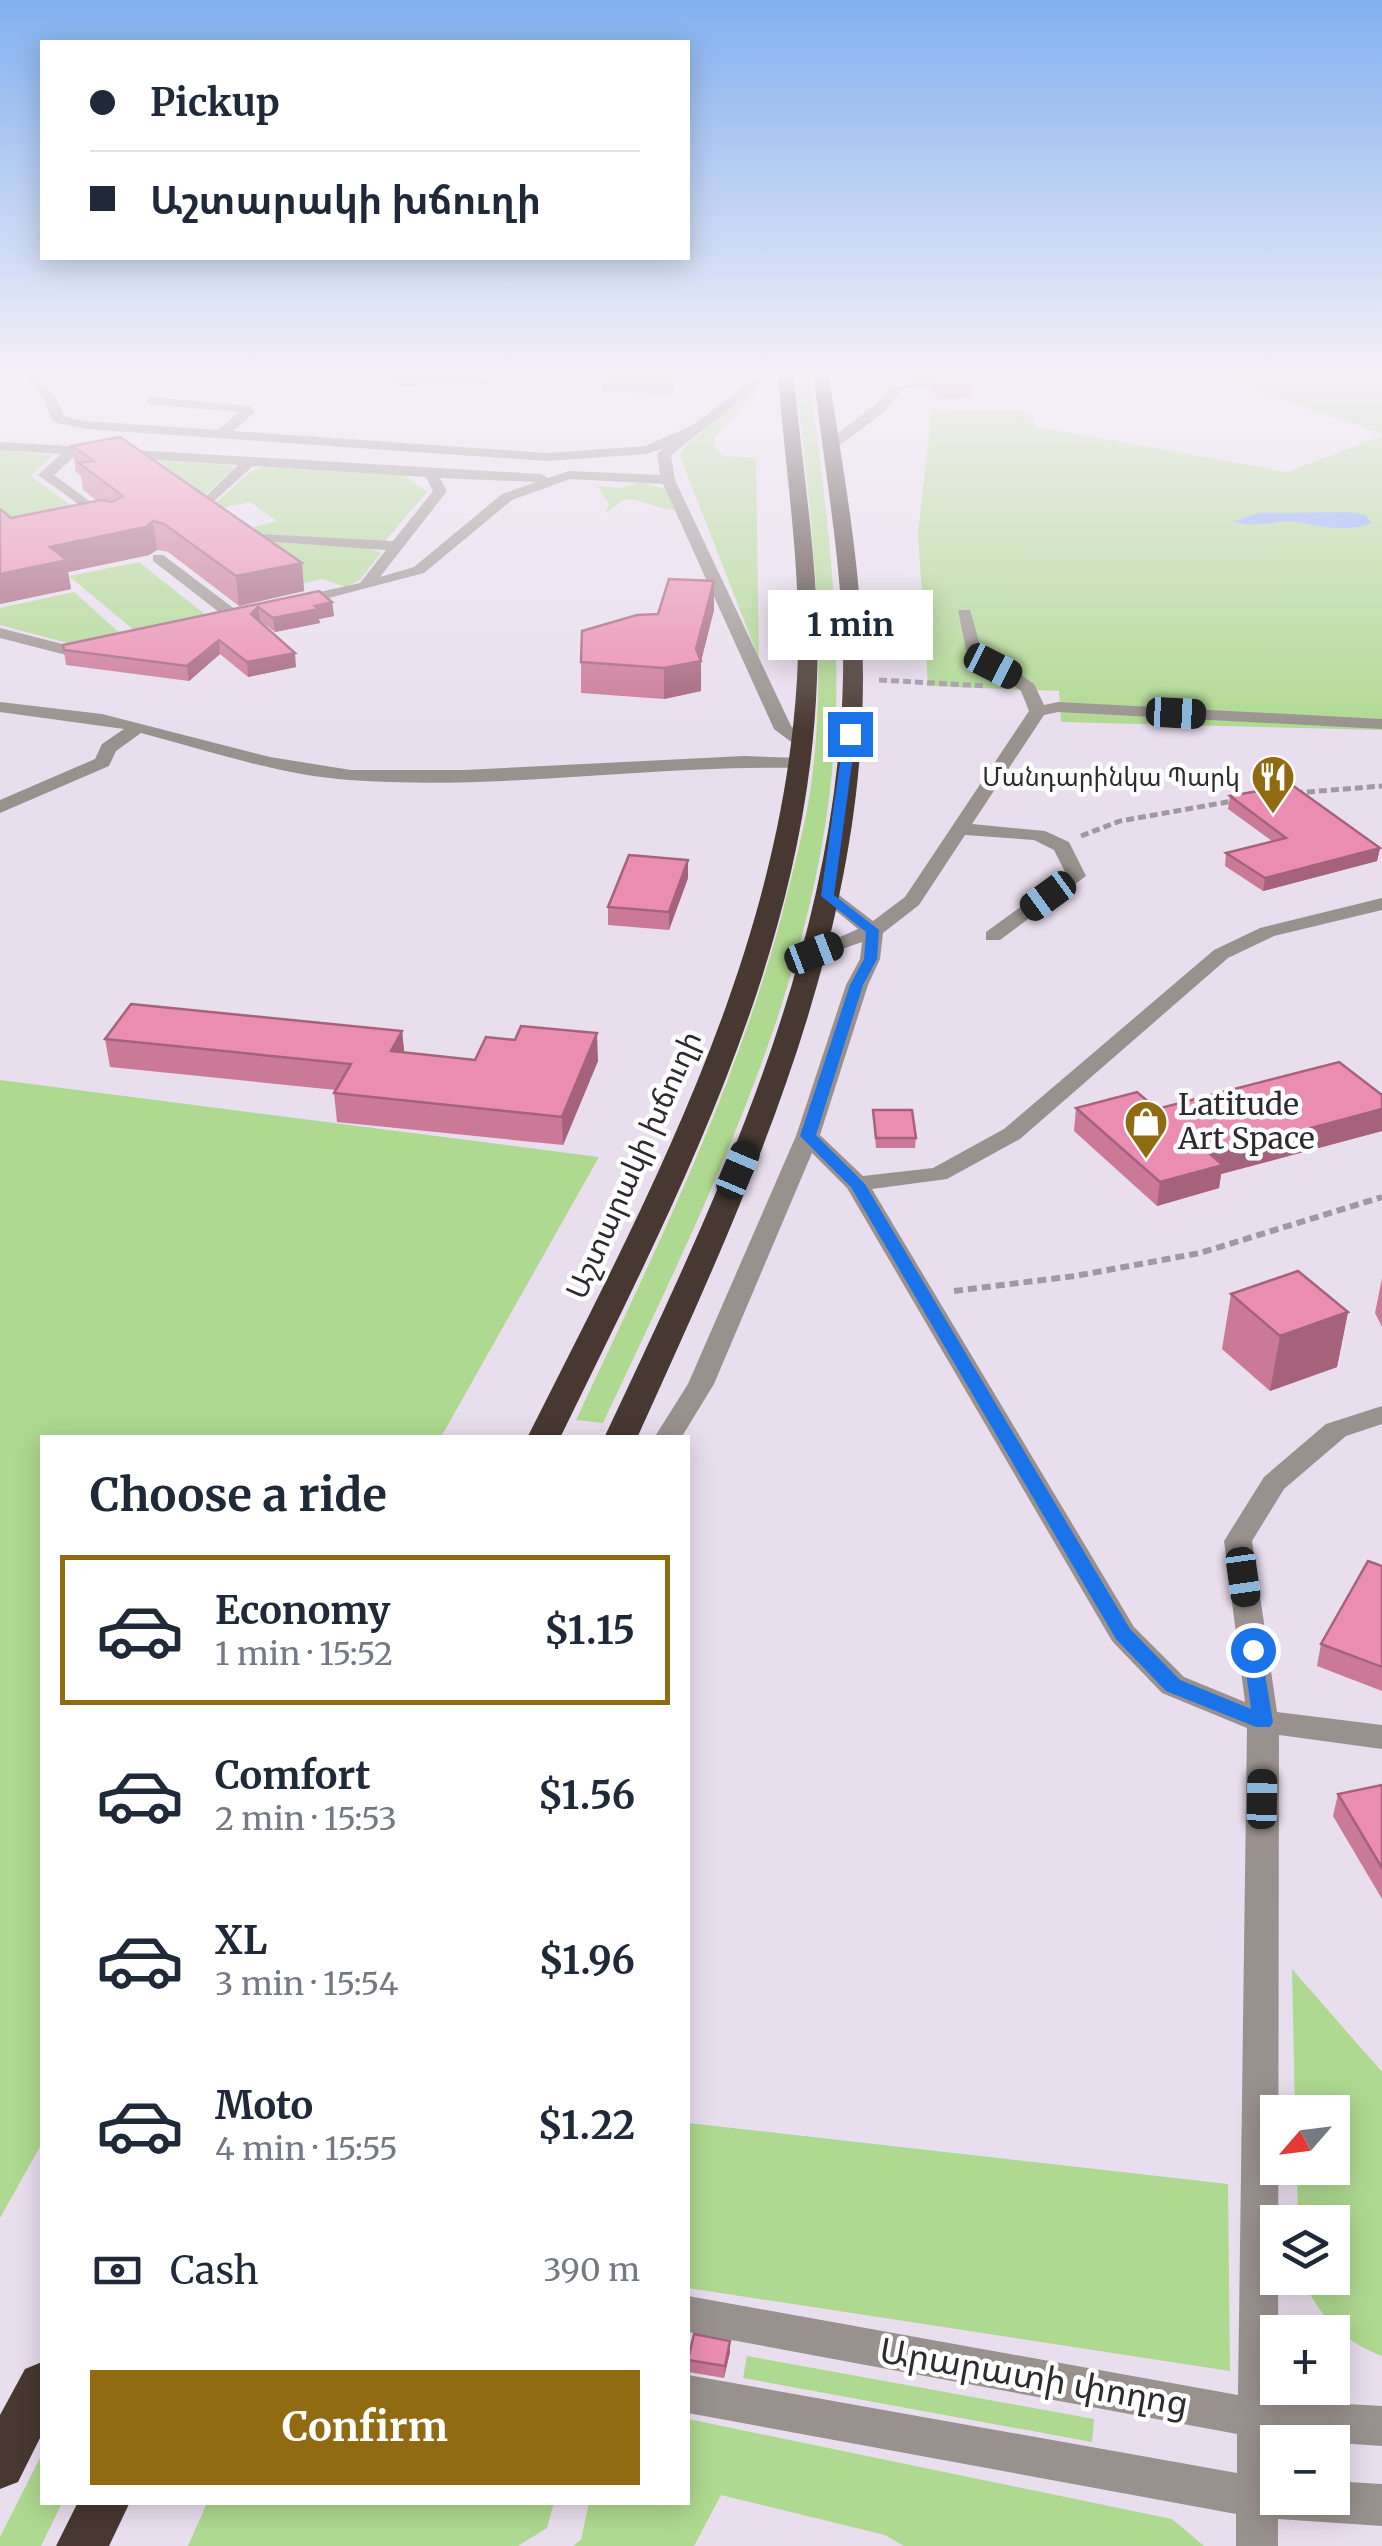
<!DOCTYPE html>
<meta charset="utf-8">
<style>
:root{--surface:#fff;--page:#f6f6f7;--text:#1f2937;--muted:#747a83;--line:#e0e1e3;--accent:#916b12}
body{margin:0;font-family:Merriweather,"Noto Sans Armenian",serif;background:var(--page);color:var(--text);height:100vh;display:flex;flex-direction:column;font-size:38px;white-space:nowrap}
*{box-sizing:border-box;margin:0}
p{font-size:32px;color:var(--muted)}
.icon{flex:none;width:55px;height:55px;fill:none;stroke:currentColor;stroke-width:2;stroke-linecap:round;stroke-linejoin:round}
.map{position:relative;flex:1;overflow:hidden}
.details{position:absolute;left:40px;top:1435px;width:650px;height:1070px;display:flex;flex-direction:column;background:var(--surface);border-radius:0px;box-shadow:0 5px 25px #0003}
.details>*{flex:none}
.hud{position:absolute;left:40px;top:40px;width:650px;height:220px;border-radius:0px;box-shadow:0 5px 25px #0003;display:grid;align-content:center;height:220px;padding:0 50px;background:var(--surface)}
.needle{width:65px;rotate:242deg}
.buttons{position:absolute;left:1260px;top:2095px;display:grid;gap:20px}
.buttons a{display:grid;place-items:center;width:90px;height:90px;border-radius:0px;background:var(--surface);box-shadow:0 5px 25px #0003;font-size:50px}
.end{position:absolute;width:45px;height:45px;margin:-22px;border:12px solid #1a73e8;background:#fff;box-shadow:0 0 0 5px #fff}
.from{border-radius:50%}
.bubble{position:absolute;height:70px;border-radius:0px;background:var(--surface);box-shadow:0 5px 25px #0003;font-size:32px;font-weight:700;line-height:70px;text-align:center}
.car{position:absolute;width:30px;height:60px;margin:-30px -15px;border-radius:12px;box-shadow:0 0 8px 2px #0007;background:linear-gradient(#222 24%,#8ab4d8 0 40%,#222 0 76%,#8ab4d8 0 86%,#222 0)}
.hud b{display:flex;align-items:center;gap:35px;height:95px;font-size:38px}
.hud b+b{border-top:2px solid var(--line)}
.hud i{width:25px;height:25px;background:var(--text)}
ul{padding:0;list-style:none}
li{display:flex;align-items:center;gap:30px;height:150px;margin:0 20px 15px;padding:0 30px;border:5px solid transparent;border-radius:0px}
li div{flex:1}
li b{display:block;font-size:38px}
li em{font-style:normal;font-weight:700}
li.selected{border-color:var(--accent)}
li>.icon{width:90px;height:90px;stroke-width:1.5}
h2{padding:0 50px;font-size:45px;line-height:120px}
.pay{display:flex;align-items:center;gap:25px;height:110px;padding:0 50px;font-size:38px}
.pay p{margin-inline-start:auto}
.action{display:flex;gap:20px;margin-top:auto;padding:20px 50px}
.action a{flex:1;height:115px;border-radius:0px;background:var(--accent);color:#fff;font-size:40px;font-weight:700;line-height:115px;text-align:center}
.map>svg:first-child{display:block}
.green{fill:#afd990}
.water{fill:#86aaf9}
.lines{fill:none;stroke-linecap:round;stroke-linejoin:round}
.path-far1{stroke:#a198a5;stroke-width:5;stroke-dasharray:8 4;stroke-linecap:butt}
.path{stroke:#a198a5;stroke-width:6;stroke-dasharray:9 5;stroke-linecap:butt}
.minor{fill:#99918d;fill-rule:evenodd}
.highway{fill:#473831;fill-rule:evenodd}
.wall{fill:#ca7997}
.shaded-wall{fill:#a4637b}
.building{fill:#eb8db0;stroke:#a4637b;stroke-width:2.5}
.route{fill:#1a73e8}
.labels{text-anchor:middle;stroke-width:9;stroke-linejoin:round;paint-order:stroke}
.far-poi-label{font-size:25px;fill:#2e2a30;stroke:#fff;text-anchor:end}
.poi-label{font-size:30px;fill:#2e2a30;stroke:#fff;text-anchor:start}
.street-label{font-size:30px;fill:#2e2a30;stroke:#fff}
.near-street-label{font-size:35px;fill:#2e2a30;stroke:#fff}
</style>
<div class="map">
<svg width="1382" height="2546" viewBox="0 0 1382 2546">
<rect width="100%" height="100%" fill="#e9deee"/>
<g class="green">
<path d="M 796,377 L 809,377 C 826,504 844,632 833,761 C 813,995 701,1214 603,1423 L 576,1420 C 656,1249 741,1079 787,895 C 798,851 810,806 814,761 C 827,633 809,504 796,377 Z"/>
<path d="M 1217,377 L 1382,377 L 1382,434 Z"/>
<path d="M 756,393 L 716,437 L 714,447 L 723,456 L 756,458 L 759,659 L 680,456 L 687,445 L 746,394 Z"/>
<path d="M 932,410 L 1029,411 L 1037,427 L 1287,472 L 1382,436 L 1382,730 L 1061,722 L 1059,691 L 928,686 L 918,533 Z"/>
<path d="M 0,450 L 53,455 L 30,476 L 89,518 L 0,524 Z"/>
<path d="M 150,460 L 227,465 L 234,468 L 192,507 Z"/>
<path d="M 262,467 L 403,475 L 427,492 L 385,541 L 251,534 L 245,529 L 277,521 L 250,502 L 217,509 L 212,506 L 253,470 Z"/>
<path d="M 639,482 L 670,490 L 680,511 C 658,509 645,500 625,499 L 605,514 L 609,504 L 597,486 L 620,488 Z"/>
<path d="M 238,540 L 368,548 L 381,553 L 360,580 L 346,587 L 322,579 L 301,584 Z"/>
<path d="M 139,562 L 207,616 L 135,631 L 69,576 Z"/>
<path d="M 74,592 L 123,636 L 75,645 L 0,625 L 0,608 Z"/>
<path d="M 0,1080 L 599,1157 L 441,1437 L 42,1438 L 42,2143 L 0,2218 Z"/>
<path d="M 1292,1969 L 1382,2072 L 1382,2356 C 1341,2340 1320,2317 1302,2278 L 1332,2278 L 1332,2222 L 1298,2222 L 1297,2168 L 1332,2168 L 1332,2112 L 1295,2112 Z"/>
<path d="M 688,2123 L 1228,2184 L 1230,2371 L 688,2288 Z"/>
<path d="M 747,2356 L 1094,2419 L 1092,2442 L 743,2378 Z"/>
<path d="M 688,2419 L 1172,2519 L 1204,2546 L 904,2546 L 885,2535 L 721,2495 L 694,2546 L 573,2546 L 581,2540 L 589,2503 L 688,2502 Z"/>
<path d="M 42,2454 L 42,2502 L 62,2503 L 41,2546 L 0,2546 L 0,2537 Z"/>
<path d="M 207,2503 L 207,2502 L 554,2503 L 547,2528 L 518,2546 L 188,2546 Z"/>
</g>
<path class="water" d="M 1350,512 L 1365,515 L 1372,523 C 1349,533 1321,526 1295,522 C 1275,519 1251,530 1233,521 L 1260,513 Z"/>
<g class="lines">
<g class="path-far1">
<path d="M 879,680 L 987,686"/>
<path d="M 1295,793 L 1382,786"/>
<path d="M 1081,836 L 1120,821 L 1233,801"/>
</g>
<path class="path" d="M 954,1291 L 1075,1276 L 1200,1253 L 1382,1197"/>
<g class="minor">
<path d="M 25,377 L 38,377 L 55,396 L 64,416 L 85,421 L 218,430 L 239,412 L 147,404 L 147,398 L 152,397 L 250,406 L 255,412 L 233,431 L 547,453 L 645,446 L 693,425 L 756,377 L 770,377 L 671,455 L 675,480 L 791,726 L 811,745 L 802,750 L 774,729 L 663,484 L 570,479 L 512,500 L 424,573 L 294,607 L 286,602 L 288,599 L 360,583 L 386,550 L 247,540 L 242,539 L 242,533 L 393,541 L 433,491 L 426,477 L 253,466 L 204,510 L 199,509 L 199,503 L 238,465 L 76,455 L 54,475 L 114,519 L 114,525 L 109,526 L 38,475 L 61,454 L 0,450 L 0,442 L 541,474 L 548,478 L 569,471 L 660,475 L 657,454 L 664,448 L 647,454 L 547,461 L 85,429 L 53,422 L 43,397 ZM 440,478 L 536,482 L 502,494 L 414,567 L 380,577 L 447,491 Z"/>
<path d="M 371,377 L 532,377 L 526,381 L 400,387 Z"/>
<path d="M 893,385 L 904,388 L 884,412 L 835,449 L 825,449 L 825,443 L 874,406 Z"/>
<path d="M 153,555 L 163,555 L 240,613 L 240,619 L 228,619 L 153,561 Z"/>
<path d="M 958,610 L 970,610 L 980,645 L 1034,684 L 1044,705 L 1058,702 L 1382,719 L 1382,729 L 1058,712 L 1044,715 L 972,824 L 1045,831 L 1069,842 L 1086,876 L 1000,940 L 986,940 L 986,932 L 1066,874 L 1054,850 L 1034,840 L 965,835 L 919,905 L 883,933 L 880,959 L 868,985 L 820,1135 L 863,1176 L 933,1168 L 1004,1129 L 1214,950 L 1260,928 L 1382,898 L 1382,910 L 1274,936 L 1228,958 L 1020,1139 L 947,1179 L 872,1189 L 1134,1627 L 1184,1677 L 1245,1702 L 1224,1541 L 1264,1477 L 1326,1424 L 1382,1406 L 1382,1424 L 1346,1436 L 1284,1489 L 1252,1541 L 1277,1712 L 1382,1725 L 1382,1749 L 1279,1735 L 1278,2400 L 1382,2406 L 1382,2446 L 1278,2439 L 1278,2498 L 1332,2498 L 1332,2481 L 1382,2484 L 1382,2526 L 1278,2519 L 1278,2546 L 1236,2546 L 1236,2514 L 688,2413 L 688,2375 L 1237,2473 L 1237,2434 L 688,2332 L 688,2296 L 1238,2395 L 1247,1728 L 1162,1693 L 1112,1641 L 847,1188 L 812,1153 L 714,1384 L 681,1438 L 654,1438 L 688,1384 L 796,1136 L 846,985 L 860,959 L 862,942 L 814,959 L 804,953 L 858,929 L 818,896 L 821,892 L 835,892 L 873,921 L 905,897 L 1029,711 L 1021,691 L 966,650 Z"/>
<path d="M 0,628 L 74,647 L 94,642 L 102,647 L 74,657 L 0,638 Z"/>
<path d="M 0,702 L 102,714 L 270,757 L 351,770 L 464,770 L 744,756 L 800,758 L 809,763 L 800,768 C 650,765 499,791 350,780 C 278,775 210,751 141,733 L 116,751 L 109,766 L 0,813 L 0,800 L 95,759 L 102,744 L 124,729 L 0,712 Z"/>
</g>
<g class="highway">
<path d="M 778,377 L 794,377 C 803,477 821,578 817,678 C 808,951 677,1198 560,1438 L 527,1438 C 648,1198 781,953 797,679 C 803,579 786,477 778,377 Z"/>
<path d="M 814,377 L 829,377 C 844,476 863,577 863,677 C 863,948 747,1195 637,1438 L 604,1438 C 718,1196 837,951 843,678 C 845,577 825,477 814,377 Z"/>
<path d="M 42,2362 L 42,2434 L 18,2482 L 0,2489 L 0,2415 L 25,2369 Z"/>
<path d="M 78,2502 L 130,2502 L 109,2546 L 56,2546 Z"/>
</g>
</g>
<g class="wall">
<path d="M 674,377 L 673,394 L 602,392 L 601,379 Z"/>
<path d="M 900,377 L 969,377 L 972,386 L 971,398 L 937,399 L 931,388 L 908,388 L 901,383 Z"/>
<path d="M 72,446 L 302,563 L 304,591 L 239,606 L 168,552 L 157,550 L 149,555 L 68,572 L 71,589 L 0,604 L 0,509 L 11,518 L 97,501 L 83,490 L 81,476 L 76,472 Z"/>
<path d="M 714,581 L 714,610 L 701,661 L 701,691 L 664,699 L 581,693 L 581,662 Z"/>
<path d="M 319,591 L 332,602 L 334,616 L 319,619 L 320,623 L 275,632 L 260,621 L 296,667 L 248,677 L 220,654 L 189,681 L 66,665 L 63,645 Z"/>
<path d="M 1230,796 L 1380,848 L 1377,861 L 1263,891 L 1225,866 L 1226,853 L 1272,841 L 1228,809 Z"/>
<path d="M 688,878 L 669,930 L 608,925 L 608,907 Z"/>
<path d="M 402,1031 L 404,1053 L 475,1060 L 598,1061 L 563,1145 L 337,1122 L 334,1093 L 336,1090 L 110,1067 L 105,1039 Z"/>
<path d="M 1382,1095 L 1382,1131 L 1221,1174 L 1219,1188 L 1157,1206 L 1074,1131 L 1076,1108 L 1157,1109 Z"/>
<path d="M 873,1110 L 916,1138 L 915,1148 L 876,1148 Z"/>
<path d="M 1382,1278 L 1382,1327 L 1375,1313 Z"/>
<path d="M 1231,1294 L 1348,1312 L 1337,1367 L 1270,1391 L 1222,1349 Z"/>
<path d="M 1382,1566 L 1382,1691 L 1317,1666 L 1321,1644 Z"/>
<path d="M 1382,1785 L 1382,1899 L 1333,1816 L 1338,1794 Z"/>
<path d="M 730,2352 L 724,2378 L 688,2372 L 688,2360 Z"/>
</g>
<g class="shaded-wall">
<path d="M 153,521 L 157,550 L 149,555 L 68,572 L 71,589 L 0,604 L 0,574 L 50,547 Z"/>
<path d="M 302,563 L 304,591 L 239,606 L 236,576 Z"/>
<path d="M 714,581 L 714,610 L 701,661 L 701,691 L 664,699 L 664,668 L 696,649 Z"/>
<path d="M 332,602 L 334,616 L 319,619 L 320,623 L 275,632 L 273,618 Z"/>
<path d="M 258,607 L 260,621 L 251,614 Z"/>
<path d="M 219,640 L 220,654 L 189,681 L 187,666 Z"/>
<path d="M 295,653 L 296,667 L 248,677 L 247,662 Z"/>
<path d="M 1380,848 L 1377,861 L 1263,891 L 1265,878 Z"/>
<path d="M 688,860 L 688,878 L 669,930 L 669,912 Z"/>
<path d="M 402,1031 L 405,1059 L 391,1051 Z"/>
<path d="M 597,1033 L 598,1061 L 563,1145 L 562,1117 Z"/>
<path d="M 1382,1109 L 1382,1131 L 1221,1174 L 1219,1188 L 1157,1206 L 1160,1182 L 1211,1155 Z"/>
<path d="M 1348,1312 L 1337,1367 L 1270,1391 L 1280,1336 Z"/>
<path d="M 730,2341 L 730,2352 L 724,2378 L 725,2366 Z"/>
</g>
<g class="building">
<path d="M 602,377 L 673,377 L 673,381 L 601,379 Z"/>
<path d="M 908,377 L 969,377 L 972,386 L 937,388 L 931,377 Z"/>
<path d="M 120,437 L 302,563 L 236,576 L 164,524 L 153,521 L 146,527 L 50,547 L 67,560 L 0,574 L 0,509 L 11,518 L 101,500 L 112,502 L 123,496 L 79,463 L 94,461 L 72,446 Z"/>
<path d="M 669,579 L 714,581 L 696,649 L 701,661 L 664,668 L 581,662 L 582,631 L 637,615 L 658,614 Z"/>
<path d="M 319,591 L 332,602 L 315,606 L 319,609 L 273,618 L 258,607 L 251,614 L 295,653 L 247,662 L 219,640 L 187,666 L 64,650 L 63,645 Z"/>
<path d="M 1292,785 L 1380,848 L 1265,878 L 1226,853 L 1286,838 L 1230,796 Z"/>
<path d="M 629,855 L 688,860 L 669,912 L 608,907 Z"/>
<path d="M 131,1004 L 402,1031 L 391,1051 L 475,1060 L 486,1037 L 515,1040 L 521,1026 L 597,1033 L 562,1117 L 334,1093 L 351,1064 L 105,1039 Z"/>
<path d="M 1339,1062 L 1382,1095 L 1382,1109 L 1211,1155 L 1223,1165 L 1160,1182 L 1076,1108 L 1137,1092 L 1157,1109 Z"/>
<path d="M 873,1110 L 912,1110 L 916,1138 L 876,1138 Z"/>
<path d="M 1298,1271 L 1348,1312 L 1280,1336 L 1231,1294 Z"/>
<path d="M 1368,1561 L 1382,1566 L 1382,1667 L 1321,1644 Z"/>
<path d="M 1382,1785 L 1382,1868 L 1338,1794 Z"/>
<path d="M 694,2334 L 730,2341 L 725,2366 L 688,2360 Z"/>
</g>
<linearGradient id="sky" x2="0" y2="1"><stop stop-color="#81b0ef"/><stop offset="0.51" stop-color="#f5f0f7"/><stop offset="1" stop-color="#f5f0f7" stop-opacity="0"/></linearGradient>
<rect width="1382" height="733" fill="url(#sky)"/>
<path class="route" d="M 850,731 L 856,734 L 834,895 L 879,930 L 877,959 L 863,985 L 816,1135 L 865,1184 L 1130,1629 L 1180,1680 L 1251,1709 L 1243,1650 L 1246,1645 L 1260,1645 L 1273,1722 L 1270,1727 L 1256,1727 L 1166,1691 L 1116,1639 L 851,1187 L 800,1136 L 850,985 L 864,959 L 866,932 L 821,896 L 844,734 Z"/>
<defs>
<symbol id="restaurant-pin" viewBox="-11 -11 22 30"><path d="M0 17L-7.5 6A9.5 9.5 0 1 1 7.5 6Z" fill="#916b12" stroke="#fff"/><path d="M-5-6h1v4h1v-4h1v4h1v-4h1v5L-1.5 .5V6h-2V.5L-5-1ZM5-6V6H3V1.5H1.5Q1.5-4 5-6Z" fill="#fff"/></symbol>
<symbol id="shop-pin" viewBox="-11 -11 22 30"><path d="M0 17L-7.5 6A9.5 9.5 0 1 1 7.5 6Z" fill="#916b12" stroke="#fff"/><path d="M-5-2.5h2.3a2.7 3.5 0 0 1 5.4 0H5L5.5 6h-11ZM-1.5-2.5h3a1.5 2.3 0 0 0-3 0Z" fill="#fff"/></symbol>
</defs>
<g fill-rule="evenodd">
<use href="#restaurant-pin" x="1248" y="752" width="50" height="68"/>
<use href="#shop-pin" x="1121" y="1097" width="50" height="68"/>
</g>
<g class="labels">
<g class="far-poi-label">
<text x="1240" y="786">Մանդարինկա Պարկ</text>
</g>
<g class="poi-label">
<text x="1178" y="1115">Latitude<tspan x="1178" dy="34">Art Space</tspan></text>
</g>
<g class="street-label">
<text transform="translate(634 1165) rotate(-66)" y="10">Աշտարակի խճուղի</text>
</g>
<g class="near-street-label">
<text transform="translate(1034 2377) rotate(10)" y="12">Արարատի փողոց</text>
</g>
</g>
</svg>
<div class="buttons">
<a><svg class="needle" viewBox="-14 -14 28 28"><path d="M0-13l5 13h-10z" fill="#e53935"/><path d="M0 13l5-13h-10z" fill="#747a83"/></svg></a>
<a><svg class="icon" aria-label="layers" viewBox="0 0 24 24"><path d="M12 4l9 5-9 5-9-5zM3 14l9 5 9-5"/></svg></a>
<a>+</a>
<a>−</a>
</div>
<i class="end from" style="left:1253px;top:1650px"></i>
<i class="end" style="left:850px;top:734px"></i>
<div class="bubble" style="left:768px;top:590px;width:165px">1 min</div>
<i class="car" style="left:993px;top:666px;rotate:117deg"></i>
<i class="car" style="left:1176px;top:713px;rotate:93deg"></i>
<i class="car" style="left:1048px;top:896px;rotate:234deg"></i>
<i class="car" style="left:814px;top:953px;rotate:69deg"></i>
<i class="car" style="left:738px;top:1170px;rotate:23deg"></i>
<i class="car" style="left:1243px;top:1577px;rotate:172deg"></i>
<i class="car" style="left:1262px;top:1799px;rotate:1deg"></i>
<div class="hud">
<b><i class="from"></i>Pickup</b>
<b><i></i>Աշտարակի խճուղի</b>
</div>
<section class="details">
<h2>Choose a ride</h2>
<ul>
<li class="selected"><svg class="icon" aria-label="car" viewBox="0 0 24 24"><path d="M5 17H2v-5l4-1 3-4h7l3 4 3 1v5h-3M9 17h6M6 11h13"/><circle cx="7" cy="17" r="2"/><circle cx="17" cy="17" r="2"/></svg><div><b>Economy</b><p>1 min · 15:52</p></div><em>$1.15</em></li>
<li><svg class="icon" aria-label="car" viewBox="0 0 24 24"><path d="M5 17H2v-5l4-1 3-4h7l3 4 3 1v5h-3M9 17h6M6 11h13"/><circle cx="7" cy="17" r="2"/><circle cx="17" cy="17" r="2"/></svg><div><b>Comfort</b><p>2 min · 15:53</p></div><em>$1.56</em></li>
<li><svg class="icon" aria-label="car" viewBox="0 0 24 24"><path d="M5 17H2v-5l4-1 3-4h7l3 4 3 1v5h-3M9 17h6M6 11h13"/><circle cx="7" cy="17" r="2"/><circle cx="17" cy="17" r="2"/></svg><div><b>XL</b><p>3 min · 15:54</p></div><em>$1.96</em></li>
<li><svg class="icon" aria-label="car" viewBox="0 0 24 24"><path d="M5 17H2v-5l4-1 3-4h7l3 4 3 1v5h-3M9 17h6M6 11h13"/><circle cx="7" cy="17" r="2"/><circle cx="17" cy="17" r="2"/></svg><div><b>Moto</b><p>4 min · 15:55</p></div><em>$1.22</em></li>
</ul>
<div class="pay"><svg class="icon" aria-label="cash" viewBox="0 0 24 24"><path d="M3 7h18v10H3z"/><circle cx="12" cy="12" r="2"/></svg>Cash<p>390 m</p></div>
<div class="action"><a>Confirm</a></div>
</section>
</div>
